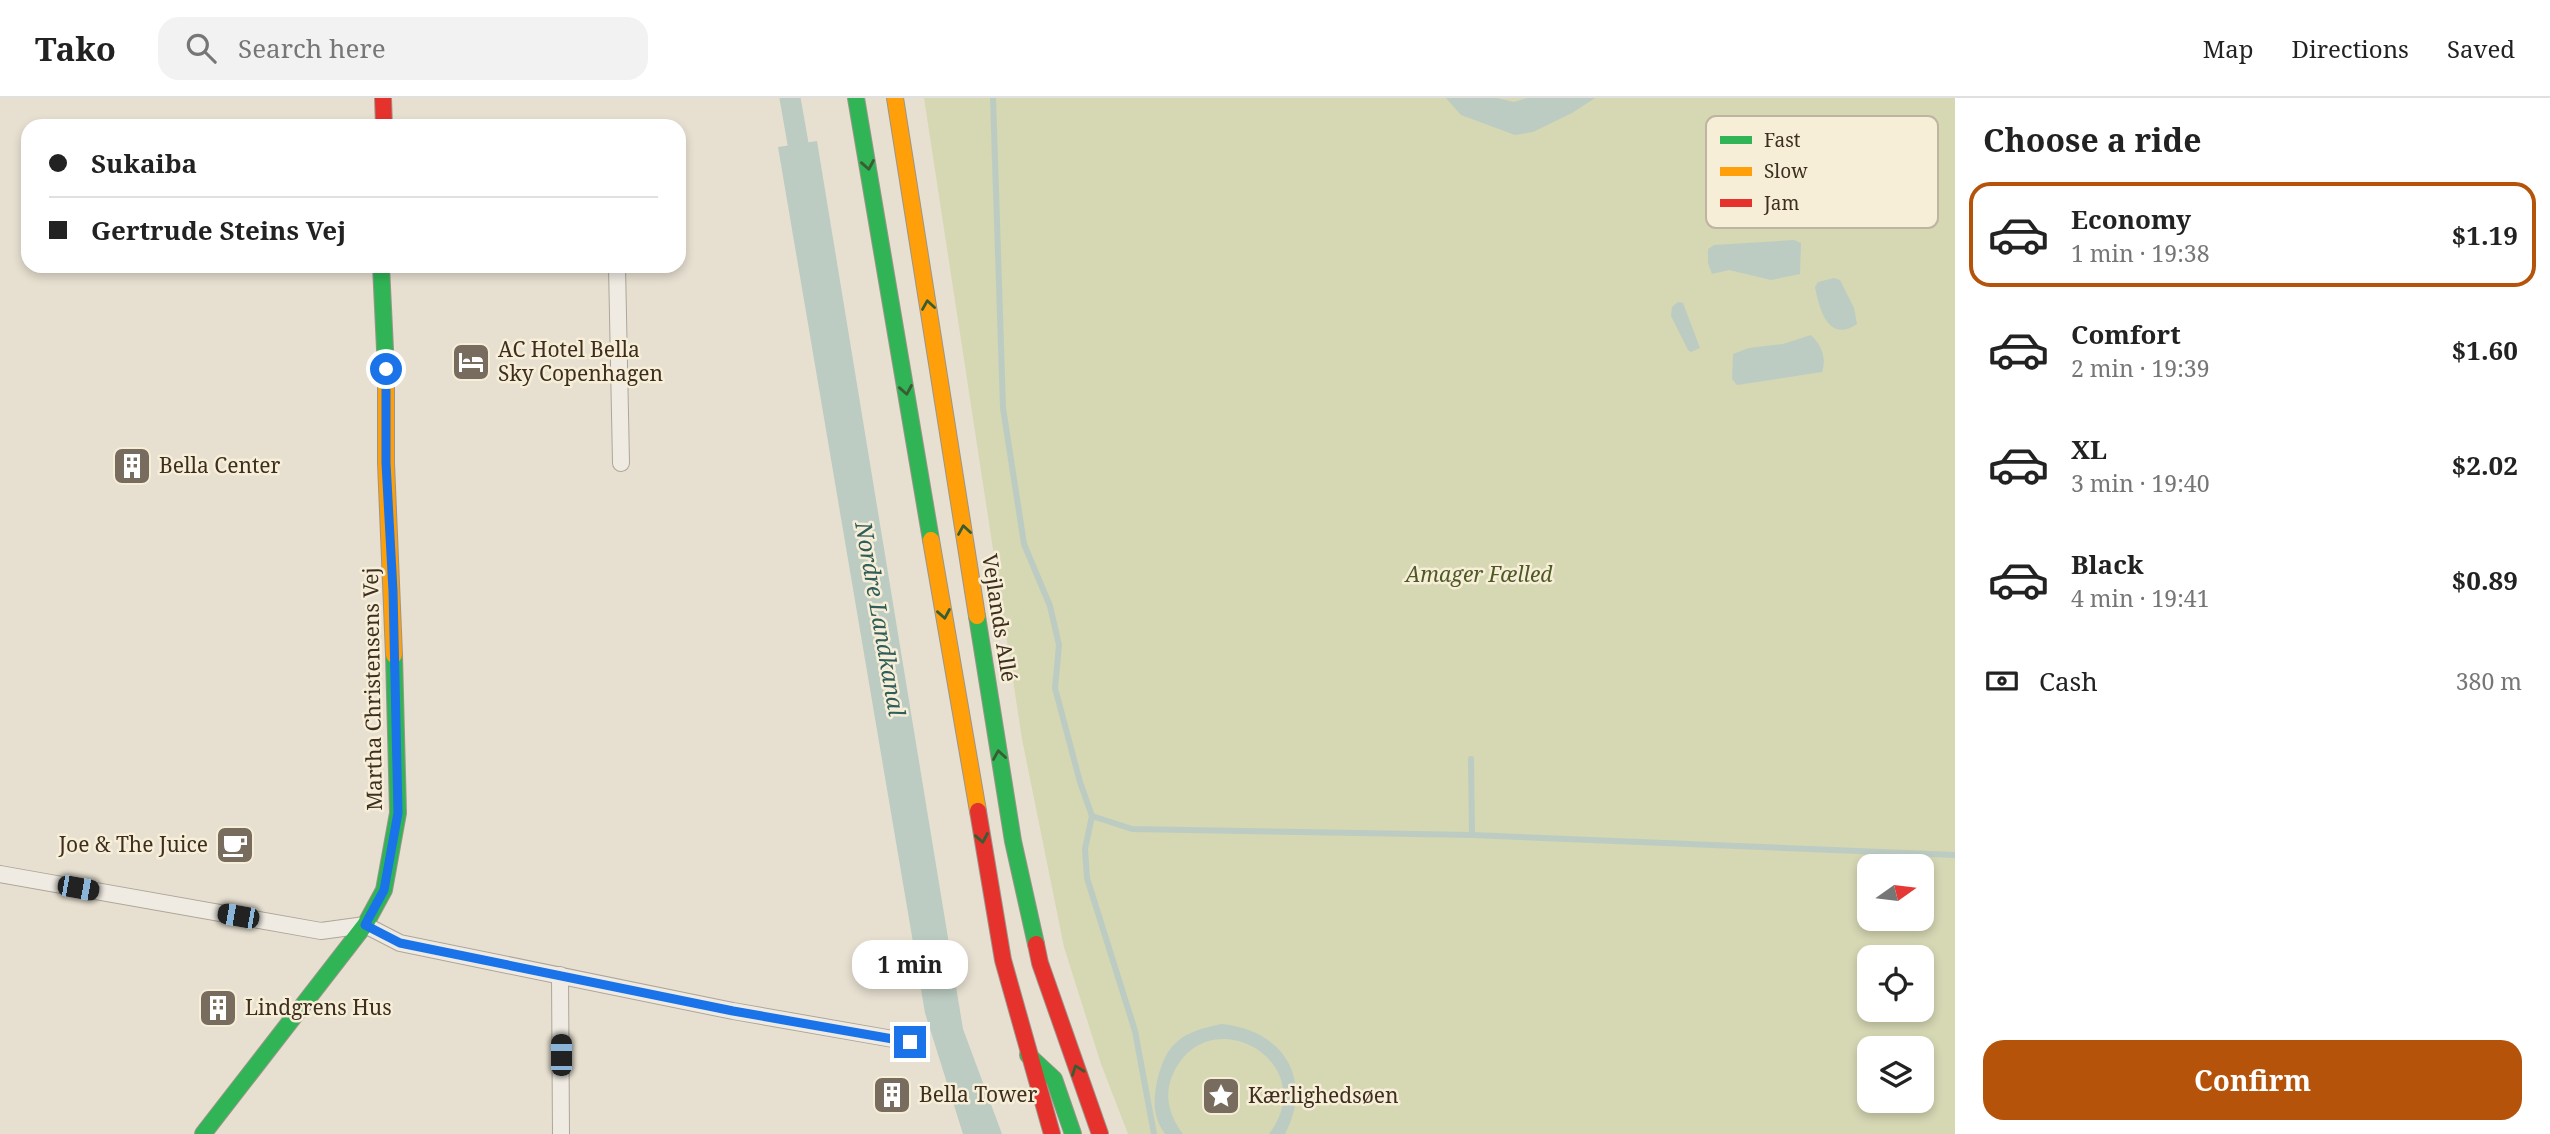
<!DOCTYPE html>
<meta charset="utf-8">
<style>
:root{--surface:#fff;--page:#f2f2f2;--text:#222;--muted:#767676;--line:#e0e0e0;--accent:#b45309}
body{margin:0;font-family:"Noto Serif",serif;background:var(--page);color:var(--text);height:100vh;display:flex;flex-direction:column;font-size:26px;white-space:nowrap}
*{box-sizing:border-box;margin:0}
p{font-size:23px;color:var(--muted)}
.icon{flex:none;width:38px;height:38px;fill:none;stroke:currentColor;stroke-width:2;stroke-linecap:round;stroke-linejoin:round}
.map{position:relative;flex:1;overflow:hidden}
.details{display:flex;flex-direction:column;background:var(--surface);width:595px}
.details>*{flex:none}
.top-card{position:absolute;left:21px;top:21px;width:665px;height:154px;border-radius:21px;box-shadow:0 4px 10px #0003;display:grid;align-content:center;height:154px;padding:0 28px;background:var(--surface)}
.needle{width:46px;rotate:76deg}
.buttons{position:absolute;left:1857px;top:756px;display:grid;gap:14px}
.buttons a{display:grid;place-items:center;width:77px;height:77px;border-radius:14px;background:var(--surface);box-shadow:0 4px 10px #0003;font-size:35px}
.end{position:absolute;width:32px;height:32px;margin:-16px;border:9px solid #1a73e8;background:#fff;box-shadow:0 0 0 4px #fff}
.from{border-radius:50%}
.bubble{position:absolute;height:49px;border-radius:21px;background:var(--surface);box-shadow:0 4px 10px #0003;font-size:23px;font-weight:700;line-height:49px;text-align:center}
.car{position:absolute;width:21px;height:42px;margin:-21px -10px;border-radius:9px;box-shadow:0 0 5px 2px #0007;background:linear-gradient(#222 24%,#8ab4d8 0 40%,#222 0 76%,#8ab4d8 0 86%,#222 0)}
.top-card b{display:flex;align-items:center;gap:24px;height:66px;font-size:26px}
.top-card b+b{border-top:2px solid var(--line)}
.top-card i{width:18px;height:18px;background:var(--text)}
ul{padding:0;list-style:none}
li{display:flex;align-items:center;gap:21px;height:105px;margin:0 14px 10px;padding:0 14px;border:4px solid transparent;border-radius:21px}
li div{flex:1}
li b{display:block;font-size:26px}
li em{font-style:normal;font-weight:700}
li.selected{border-color:var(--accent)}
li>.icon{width:63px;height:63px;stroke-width:1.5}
h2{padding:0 28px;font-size:32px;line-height:84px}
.pay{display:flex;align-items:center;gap:18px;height:77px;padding:0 28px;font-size:26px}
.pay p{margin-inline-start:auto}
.action{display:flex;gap:14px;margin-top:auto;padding:14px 28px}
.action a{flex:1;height:80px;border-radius:21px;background:var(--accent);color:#fff;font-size:28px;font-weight:700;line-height:80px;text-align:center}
header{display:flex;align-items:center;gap:42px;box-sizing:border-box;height:98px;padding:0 35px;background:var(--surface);border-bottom:2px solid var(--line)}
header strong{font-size:33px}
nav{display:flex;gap:38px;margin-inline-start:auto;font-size:24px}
.search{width:490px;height:63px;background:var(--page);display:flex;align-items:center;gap:18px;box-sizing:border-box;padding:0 24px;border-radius:21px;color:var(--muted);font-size:26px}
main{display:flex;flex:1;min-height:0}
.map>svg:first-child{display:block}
.green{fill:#d6d7b3;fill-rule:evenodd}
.water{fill:#bcccc2}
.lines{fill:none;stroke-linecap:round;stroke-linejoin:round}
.stream{stroke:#bcccc2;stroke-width:6}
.canal{stroke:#bcccc2;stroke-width:21}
.street-casing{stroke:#ada599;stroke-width:18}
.fast-casing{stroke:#9c958a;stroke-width:18}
.slow-casing{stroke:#9c958a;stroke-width:18}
.jam-casing{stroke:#9c958a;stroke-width:18}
.street{stroke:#efebe3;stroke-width:16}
.fast{stroke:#30b455;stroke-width:16}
.slow{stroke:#ff9f0a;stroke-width:16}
.jam{stroke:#e5322d;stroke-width:16}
.oneway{stroke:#385d33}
.route{stroke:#1a73e8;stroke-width:9}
.labels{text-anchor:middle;stroke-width:5;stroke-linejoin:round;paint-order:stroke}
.poi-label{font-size:21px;fill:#3d2e20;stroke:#f7eed8;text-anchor:start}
.park-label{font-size:21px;font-style:italic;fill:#4d5a26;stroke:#f7eed8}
.street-label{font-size:21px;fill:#3d2e20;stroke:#f7eed8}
.water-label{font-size:23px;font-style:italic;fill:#2f5d5a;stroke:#f7eed8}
.key{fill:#f7eed8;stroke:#bfb4a1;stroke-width:2}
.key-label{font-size:19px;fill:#3d2e20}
</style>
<header>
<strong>Tako</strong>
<div class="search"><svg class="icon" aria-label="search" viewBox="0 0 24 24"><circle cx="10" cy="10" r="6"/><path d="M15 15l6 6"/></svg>Search here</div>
<nav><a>Map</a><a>Directions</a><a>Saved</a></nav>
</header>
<main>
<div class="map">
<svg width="1955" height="1036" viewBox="0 0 1955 1036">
<rect width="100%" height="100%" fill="#e7e0d1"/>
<path class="green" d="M 924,0 L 1955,0 L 1955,1036 L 1128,1036 L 1101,966 L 1064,849 L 1022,641 ZM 1869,768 L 1922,768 L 1922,821 L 1869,821 ZM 1869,859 L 1922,859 L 1922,912 L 1869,912 ZM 1869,950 L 1922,950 L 1922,1003 L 1869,1003 Z"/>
<g class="water">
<path d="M 1446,0 L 1497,0 L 1514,4 L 1527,0 L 1595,0 L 1572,15 L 1533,34 L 1515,37 L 1461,17 Z"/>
<path d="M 817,43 L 963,931 L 1002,1036 L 963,1036 L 925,915 L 778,49 Z"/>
<path d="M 1794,142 L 1801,145 L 1800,176 L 1771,182 L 1729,172 L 1712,176 L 1708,165 L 1708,151 L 1714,147 Z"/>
<path d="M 1834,180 L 1840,182 L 1854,210 L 1857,226 C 1828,246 1819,210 1815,189 L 1818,184 Z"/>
<path d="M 1678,204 L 1683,205 L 1700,250 L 1691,254 L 1688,252 L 1671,218 L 1672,209 Z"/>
<path d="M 1811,237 C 1821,247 1827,259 1822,274 L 1737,287 L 1732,281 L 1733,256 L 1749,250 L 1783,246 Z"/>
<path d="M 1222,926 C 1282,932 1314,980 1285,1036 L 1269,1036 C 1325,962 1203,896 1171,981 C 1164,1001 1171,1020 1183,1036 L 1165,1036 C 1154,1021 1153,1006 1156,989 C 1164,946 1180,934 1222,926 Z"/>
<circle cx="1219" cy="1001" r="13"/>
</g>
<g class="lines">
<g class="stream">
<path d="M 993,0 L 1003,310 L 1024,446 L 1050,508 L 1059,547 L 1055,590 L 1080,684 L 1092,718 L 1132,731 L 1472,737 L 1955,757"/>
<path d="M 1471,661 L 1472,737"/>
<path d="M 1092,718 L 1085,751 L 1087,780 L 1135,933 L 1154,1036"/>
</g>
<path class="canal" d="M 790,0 L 803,74"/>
<defs>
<g id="street">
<path d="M 617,168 L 621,365"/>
<path d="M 0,776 L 321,833 L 365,827 L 400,845 L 733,913 L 910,944"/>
<path d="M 560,877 L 561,1036"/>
</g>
<g id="fast">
<path d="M 856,0 L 931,442"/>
<path d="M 381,168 L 386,272"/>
<path d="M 977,518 L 1013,743 L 1036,846"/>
<path d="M 1028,957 L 1054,981 L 1073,1036"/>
<path d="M 203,1036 L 365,827 L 384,792 L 398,715 L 394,557"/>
</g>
<g id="slow">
<path d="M 895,0 L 977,518"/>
<path d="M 386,272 L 386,365 L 394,557"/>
<path d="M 931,442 L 978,713"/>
</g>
<g id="jam">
<path d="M 383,0 L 384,28"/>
<path d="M 978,713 L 1003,862 L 1052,1036"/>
<path d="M 1036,846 L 1040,865 L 1100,1036"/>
</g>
</defs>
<use href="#street" class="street-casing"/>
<use href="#fast" class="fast-casing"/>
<use href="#slow" class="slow-casing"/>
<use href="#jam" class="jam-casing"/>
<use href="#street" class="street"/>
<use href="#fast" class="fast"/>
<use href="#slow" class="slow"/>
<use href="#jam" class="jam"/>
</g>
<defs><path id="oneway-chevron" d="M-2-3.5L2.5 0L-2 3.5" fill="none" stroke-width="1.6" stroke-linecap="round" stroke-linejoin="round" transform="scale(1.75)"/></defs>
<g class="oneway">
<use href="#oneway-chevron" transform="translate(868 67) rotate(80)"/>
<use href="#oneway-chevron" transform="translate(928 207) rotate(-99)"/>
<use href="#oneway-chevron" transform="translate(906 292) rotate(80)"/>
<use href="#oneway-chevron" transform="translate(964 432) rotate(-99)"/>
<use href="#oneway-chevron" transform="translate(944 516) rotate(80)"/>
<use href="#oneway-chevron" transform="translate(999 657) rotate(-99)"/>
<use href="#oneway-chevron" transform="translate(982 740) rotate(80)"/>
<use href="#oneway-chevron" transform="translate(1077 972) rotate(-110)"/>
</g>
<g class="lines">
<path class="route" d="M 386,271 L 386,365 L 393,493 L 398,715 L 384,792 L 365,827 L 400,845 L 733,913 L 910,944"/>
</g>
<defs>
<symbol id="hotel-square" viewBox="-11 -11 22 22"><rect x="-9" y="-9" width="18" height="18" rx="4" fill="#786c5e" stroke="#f7eed8"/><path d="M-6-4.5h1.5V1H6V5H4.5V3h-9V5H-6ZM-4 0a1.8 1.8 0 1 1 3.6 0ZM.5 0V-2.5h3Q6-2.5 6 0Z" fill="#fff"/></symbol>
<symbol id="building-square" viewBox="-11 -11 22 22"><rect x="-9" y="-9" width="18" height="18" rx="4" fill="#786c5e" stroke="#f7eed8"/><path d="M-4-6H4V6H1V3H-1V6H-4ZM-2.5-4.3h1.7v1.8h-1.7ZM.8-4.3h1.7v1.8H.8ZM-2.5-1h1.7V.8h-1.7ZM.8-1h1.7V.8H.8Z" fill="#fff"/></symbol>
<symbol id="cafe-square" viewBox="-11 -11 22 22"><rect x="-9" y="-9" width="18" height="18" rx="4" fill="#786c5e" stroke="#f7eed8"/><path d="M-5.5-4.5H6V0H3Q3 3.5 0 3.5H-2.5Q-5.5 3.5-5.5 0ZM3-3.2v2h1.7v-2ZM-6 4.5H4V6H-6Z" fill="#fff"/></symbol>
<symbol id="sight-square" viewBox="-11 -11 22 22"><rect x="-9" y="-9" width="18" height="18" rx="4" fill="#786c5e" stroke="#f7eed8"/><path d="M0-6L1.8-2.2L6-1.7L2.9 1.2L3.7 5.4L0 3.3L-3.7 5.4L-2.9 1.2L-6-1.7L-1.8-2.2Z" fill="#fff"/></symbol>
</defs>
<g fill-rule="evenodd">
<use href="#hotel-square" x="449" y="242" width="44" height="44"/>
<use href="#building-square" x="110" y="346" width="44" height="44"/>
<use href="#cafe-square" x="213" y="725" width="44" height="44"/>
<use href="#building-square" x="196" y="888" width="44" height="44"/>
<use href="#building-square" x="870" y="975" width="44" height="44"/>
<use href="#sight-square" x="1199" y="976" width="44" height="44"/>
</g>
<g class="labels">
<g class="poi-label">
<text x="498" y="259">AC Hotel Bella<tspan x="498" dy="24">Sky Copenhagen</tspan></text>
<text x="159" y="375">Bella Center</text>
<text x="208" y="754" text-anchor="end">Joe &amp; The Juice</text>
<text x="245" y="917">Lindgrens Hus</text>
<text x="919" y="1004">Bella Tower</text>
<text x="1248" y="1005">Kærlighedsøen</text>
</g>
<g class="park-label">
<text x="1479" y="484">Amager Fælled</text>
</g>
<g class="street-label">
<text transform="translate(999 520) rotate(81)" y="7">Vejlands Allé</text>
<text transform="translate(373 591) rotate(-91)" y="7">Martha Christensens Vej</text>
</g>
<g class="water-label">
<text transform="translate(880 521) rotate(80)" y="8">Nordre Landkanal</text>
</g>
</g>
<rect x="1706" y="18" width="232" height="112" rx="10" class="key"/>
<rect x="1720" y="38" width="32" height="8" fill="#30b455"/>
<rect x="1720" y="69" width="32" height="9" fill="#ff9f0a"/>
<rect x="1720" y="101" width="32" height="8" fill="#e5322d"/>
<g class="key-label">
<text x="1764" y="49">Fast</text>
<text x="1764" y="80">Slow</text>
<text x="1764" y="112">Jam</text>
</g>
</svg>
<div class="buttons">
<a><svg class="needle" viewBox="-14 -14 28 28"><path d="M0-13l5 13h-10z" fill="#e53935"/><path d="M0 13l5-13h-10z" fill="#767676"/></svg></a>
<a><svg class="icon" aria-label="locate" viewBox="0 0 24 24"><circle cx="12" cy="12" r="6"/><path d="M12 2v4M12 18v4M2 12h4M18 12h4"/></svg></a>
<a><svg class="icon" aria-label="layers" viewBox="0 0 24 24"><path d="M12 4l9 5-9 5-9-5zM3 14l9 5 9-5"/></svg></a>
</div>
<i class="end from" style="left:386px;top:271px"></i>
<i class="end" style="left:910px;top:944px"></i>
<div class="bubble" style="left:852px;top:842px;width:116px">1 min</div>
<i class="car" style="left:78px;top:790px;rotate:100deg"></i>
<i class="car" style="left:238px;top:818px;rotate:280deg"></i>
<i class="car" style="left:561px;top:957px;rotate:0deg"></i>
<div class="top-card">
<b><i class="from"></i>Sukaiba</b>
<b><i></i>Gertrude Steins Vej</b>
</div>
</div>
<section class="details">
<h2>Choose a ride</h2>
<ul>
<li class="selected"><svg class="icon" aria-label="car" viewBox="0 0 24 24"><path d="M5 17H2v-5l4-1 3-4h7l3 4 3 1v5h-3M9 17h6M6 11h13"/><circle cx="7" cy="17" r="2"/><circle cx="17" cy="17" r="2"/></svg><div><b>Economy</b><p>1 min · 19:38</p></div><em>$1.19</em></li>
<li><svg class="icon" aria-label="car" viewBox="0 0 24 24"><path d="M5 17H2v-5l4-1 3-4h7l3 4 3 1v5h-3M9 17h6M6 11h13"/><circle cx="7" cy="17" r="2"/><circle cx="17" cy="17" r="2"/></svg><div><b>Comfort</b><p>2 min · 19:39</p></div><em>$1.60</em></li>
<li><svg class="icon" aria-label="car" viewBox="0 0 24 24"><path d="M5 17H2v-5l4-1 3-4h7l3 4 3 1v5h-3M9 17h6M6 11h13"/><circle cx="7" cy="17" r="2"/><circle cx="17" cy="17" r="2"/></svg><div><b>XL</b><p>3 min · 19:40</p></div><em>$2.02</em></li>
<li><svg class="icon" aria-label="car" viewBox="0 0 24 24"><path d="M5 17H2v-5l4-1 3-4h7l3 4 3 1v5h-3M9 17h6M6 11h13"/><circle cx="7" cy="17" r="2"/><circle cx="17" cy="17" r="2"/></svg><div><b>Black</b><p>4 min · 19:41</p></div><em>$0.89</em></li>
</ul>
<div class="pay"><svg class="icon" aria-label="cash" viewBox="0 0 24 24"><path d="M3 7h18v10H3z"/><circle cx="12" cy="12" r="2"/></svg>Cash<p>380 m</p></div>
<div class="action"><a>Confirm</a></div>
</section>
</main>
